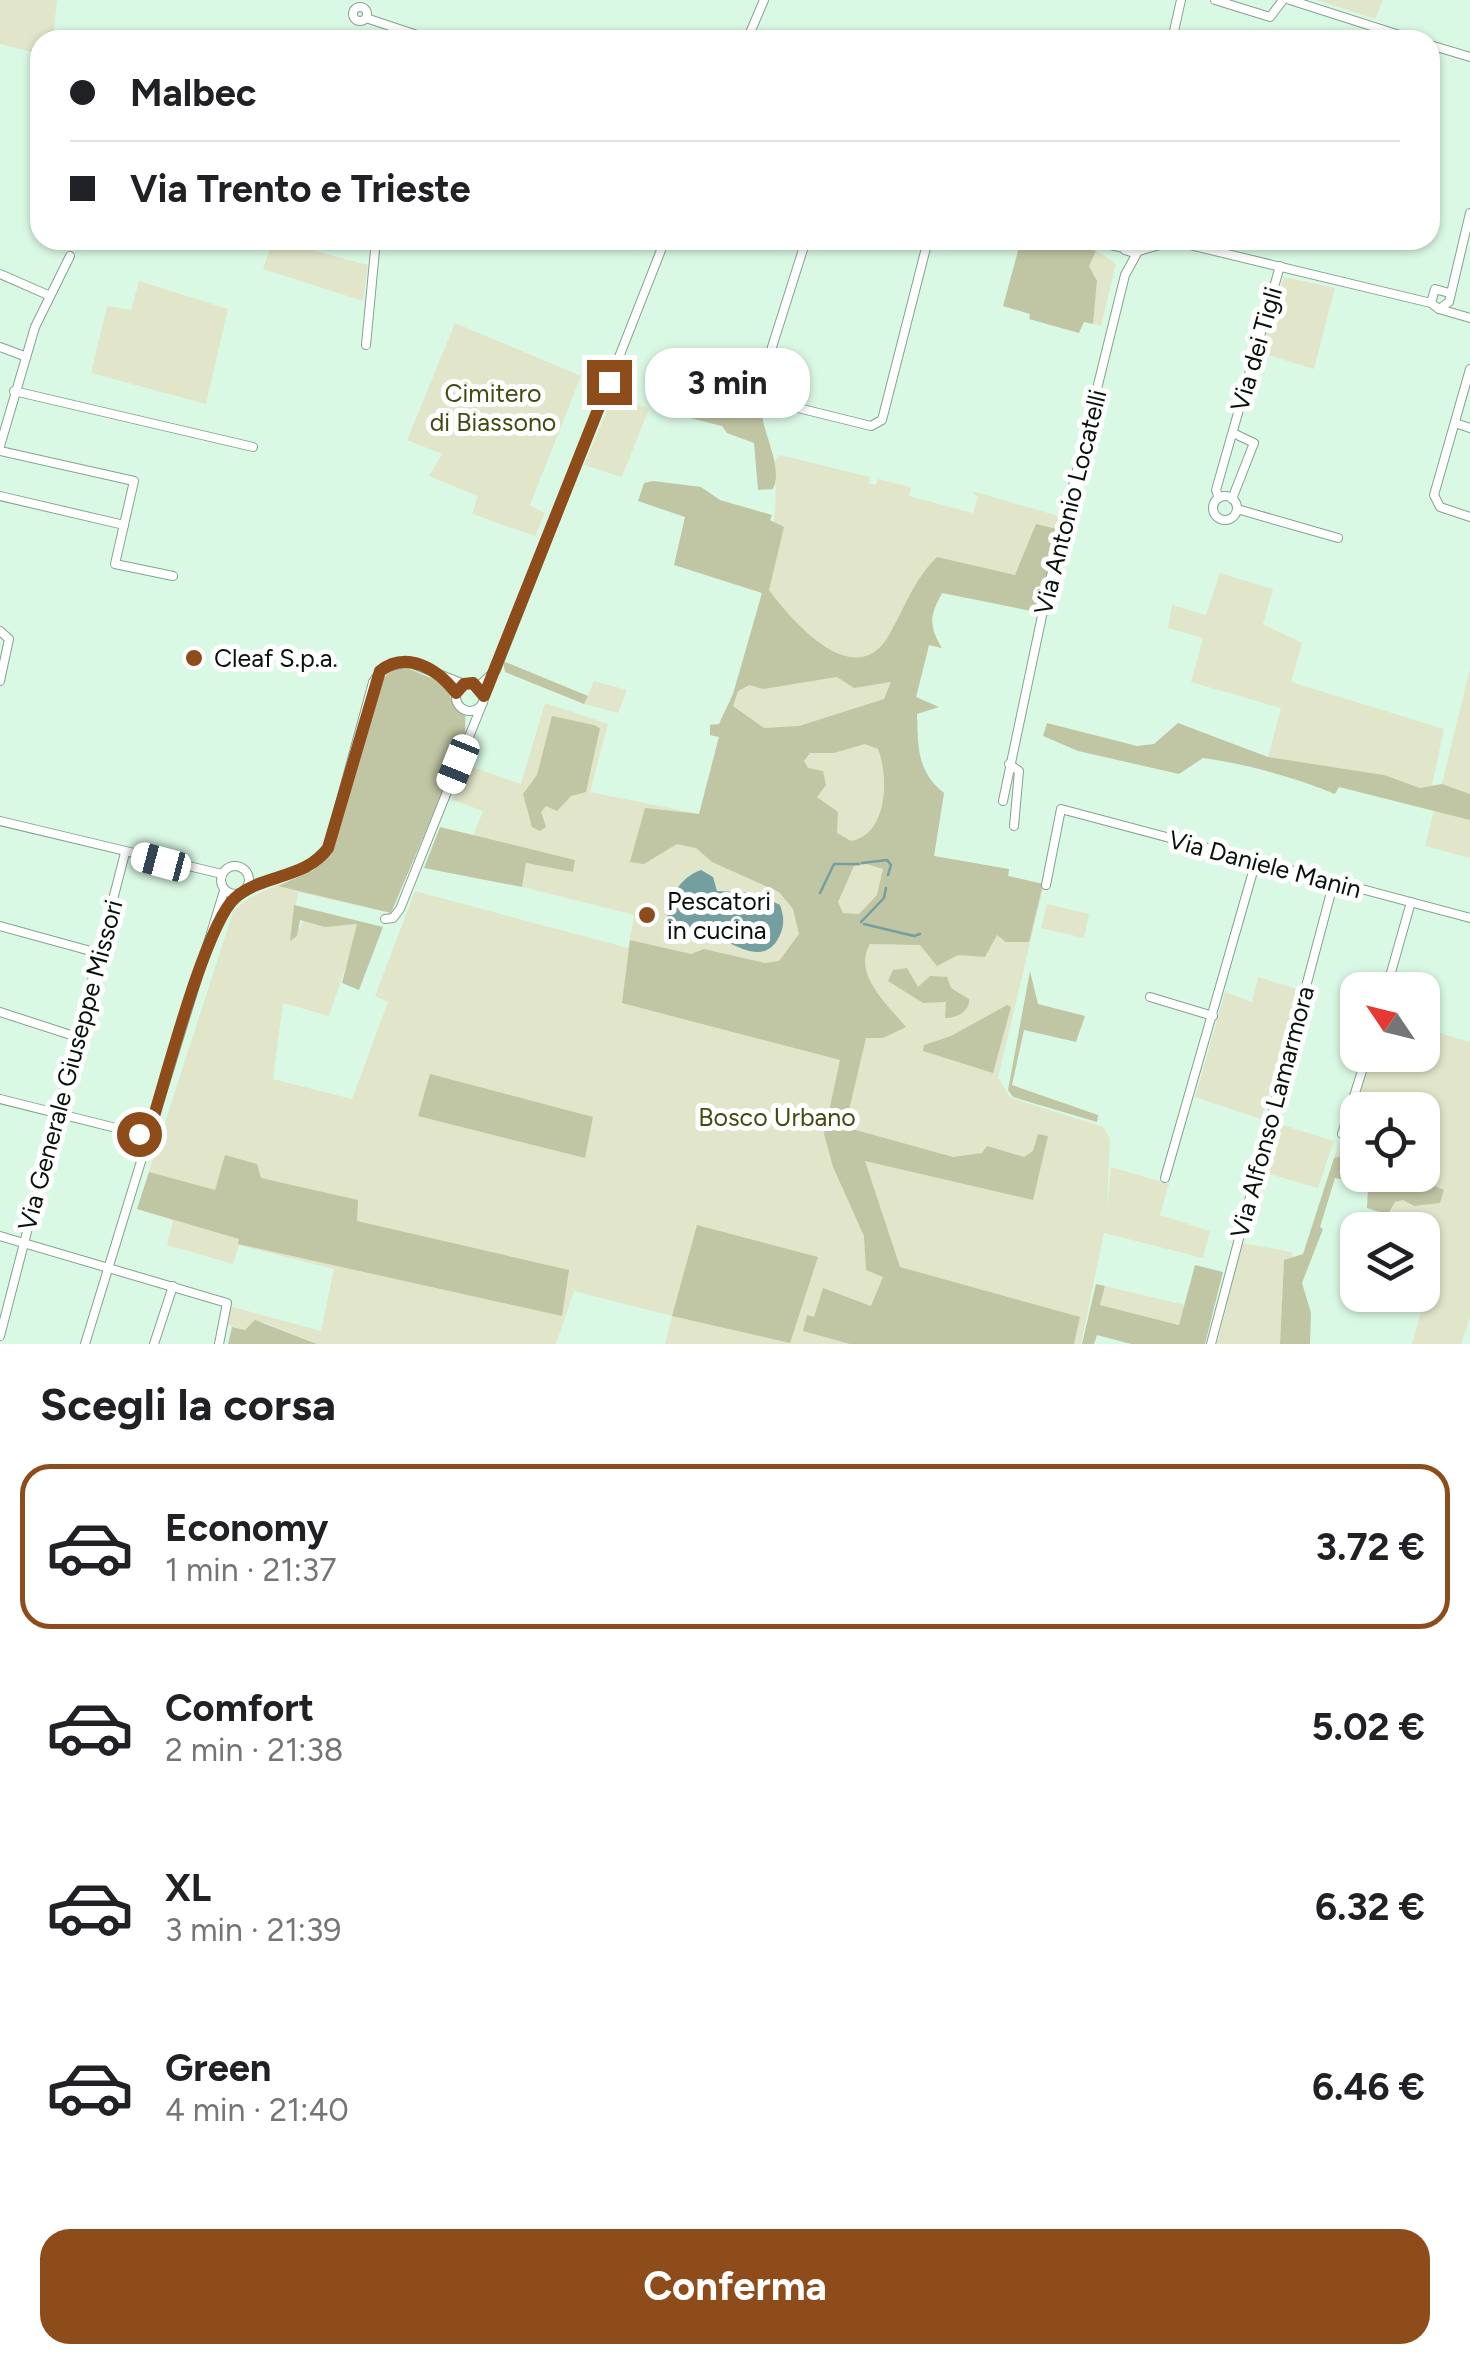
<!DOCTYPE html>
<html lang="it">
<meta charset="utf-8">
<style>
:root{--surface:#fff;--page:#f2f2f2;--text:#202124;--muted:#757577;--line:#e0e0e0;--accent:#8e4c1b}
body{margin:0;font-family:Figtree,sans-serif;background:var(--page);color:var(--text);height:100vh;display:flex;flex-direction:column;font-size:38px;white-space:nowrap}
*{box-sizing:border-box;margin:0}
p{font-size:32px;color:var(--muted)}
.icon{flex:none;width:55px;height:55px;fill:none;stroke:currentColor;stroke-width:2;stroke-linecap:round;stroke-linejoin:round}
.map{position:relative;height:1344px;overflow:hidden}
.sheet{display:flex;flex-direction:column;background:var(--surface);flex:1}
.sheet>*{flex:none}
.banner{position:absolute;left:30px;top:30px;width:1410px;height:220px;border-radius:30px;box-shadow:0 2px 8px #0004;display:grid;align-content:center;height:220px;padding:0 40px;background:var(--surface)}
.needle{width:65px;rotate:305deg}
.controls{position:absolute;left:1340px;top:972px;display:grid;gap:20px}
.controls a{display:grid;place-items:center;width:100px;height:100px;border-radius:20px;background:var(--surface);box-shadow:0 2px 8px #0004;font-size:50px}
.end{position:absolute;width:45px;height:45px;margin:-22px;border:12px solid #8e4c1b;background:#fff;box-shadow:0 0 0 5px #fff}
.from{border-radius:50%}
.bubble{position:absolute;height:70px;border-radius:30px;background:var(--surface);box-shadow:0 2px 8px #0004;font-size:32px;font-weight:700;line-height:70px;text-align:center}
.car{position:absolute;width:30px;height:60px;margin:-30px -15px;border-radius:12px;box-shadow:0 0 8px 2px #0007;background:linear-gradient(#fff 24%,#345 0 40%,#fff 0 76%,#345 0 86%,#fff 0)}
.banner b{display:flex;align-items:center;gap:35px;height:95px;font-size:38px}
.banner b+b{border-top:2px solid var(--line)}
.banner i{width:25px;height:25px;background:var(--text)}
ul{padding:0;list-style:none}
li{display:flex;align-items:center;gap:30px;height:165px;margin:0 20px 15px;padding:0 20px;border:5px solid transparent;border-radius:30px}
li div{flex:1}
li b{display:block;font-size:38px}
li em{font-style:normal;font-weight:700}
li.current{border-color:var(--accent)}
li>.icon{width:90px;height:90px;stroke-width:1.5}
h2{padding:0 40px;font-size:45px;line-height:120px}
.primary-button{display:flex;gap:20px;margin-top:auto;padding:20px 40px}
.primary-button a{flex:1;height:115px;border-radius:30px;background:var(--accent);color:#fff;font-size:40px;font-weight:700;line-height:115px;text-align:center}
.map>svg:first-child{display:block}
.green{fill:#e1e6ca}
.forest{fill:#c0c6a4;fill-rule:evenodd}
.water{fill:#749fa0}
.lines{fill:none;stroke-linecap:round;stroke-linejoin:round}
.stream{stroke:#749fa0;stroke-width:2.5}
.minor-casing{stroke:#85a28f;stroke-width:10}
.minor{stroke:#fff;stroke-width:8}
.route{stroke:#8e4c1b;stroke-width:12}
.poi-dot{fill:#8e4c1b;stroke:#fff;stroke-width:4}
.labels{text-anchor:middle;stroke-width:10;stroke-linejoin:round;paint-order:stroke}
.street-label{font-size:25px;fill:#07120b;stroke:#fff}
.park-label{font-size:25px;fill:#444a12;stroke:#fff}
.poi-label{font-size:25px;fill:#07120b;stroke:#fff;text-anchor:start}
</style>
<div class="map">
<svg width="1470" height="1344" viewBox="0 0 1470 1344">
<rect width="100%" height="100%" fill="#daf9e4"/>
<g class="green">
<path d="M 0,0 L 57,0 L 53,40 L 40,40 L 40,54 L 0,44 Z"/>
<path d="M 1316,0 L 1383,0 L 1375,19 Z"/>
<path d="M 273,240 L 368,265 L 363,301 L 263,269 Z"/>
<path d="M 1096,251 L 1116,263 L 1101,326 L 1093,324 L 1097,281 L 1089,266 Z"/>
<path d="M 1284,277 L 1335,288 L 1314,369 L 1261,353 Z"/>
<path d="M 139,281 L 228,309 L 206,404 L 91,373 L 107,306 L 131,310 Z"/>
<path d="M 455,323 L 581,376 L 530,505 L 545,513 L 535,536 L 472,514 L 478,496 L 429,476 L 442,454 L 407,440 Z"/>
<path d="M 673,348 L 754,380 L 753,413 L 657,392 Z"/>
<path d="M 614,394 L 649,409 L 622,477 L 584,465 Z"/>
<path d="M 780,455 L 870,477 L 869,483 L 875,485 L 878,479 L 911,487 L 909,496 L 973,513 L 978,497 L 972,491 L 1062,517 L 1042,599 L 943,593 C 929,616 928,625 942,648 L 929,645 L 916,697 L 939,707 L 917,714 C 918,747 917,772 944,793 L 934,856 L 1009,870 L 1008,876 L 1044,884 L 998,1078 L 1011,1098 L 1103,1127 L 1110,1139 L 1107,1208 L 1111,1167 L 1169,1184 L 1160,1215 L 1210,1231 L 1203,1258 L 1104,1233 L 1081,1344 L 665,1344 L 672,1316 L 574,1291 L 556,1344 L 317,1344 L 263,1322 L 245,1330 L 224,1324 L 229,1306 L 321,1331 L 334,1269 L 239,1245 L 233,1264 L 167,1245 L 173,1220 L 137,1209 L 233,912 C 257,884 304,885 329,855 L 378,685 L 409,668 L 446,684 L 455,709 L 466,715 L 466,738 L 391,913 L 298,892 L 291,940 L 305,919 L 333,926 L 357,924 C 358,934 334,1002 329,1016 L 283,1003 L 273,1079 L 352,1099 L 388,1002 L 375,996 L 415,891 L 628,948 L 634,915 L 522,887 L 526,863 L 572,871 L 575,860 L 473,836 L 483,811 L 453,800 L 467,765 L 521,784 L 545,703 L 608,724 L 590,792 L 699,814 L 719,737 L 710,736 L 710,725 L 719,724 C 723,712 731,701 735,689 C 755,627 783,524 774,462 Z"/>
<path d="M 1220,573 L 1273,589 L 1263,624 L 1302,643 L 1291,682 L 1444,729 L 1432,786 L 1420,788 L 1384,775 L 1268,757 L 1281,708 L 1191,682 L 1203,638 L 1168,628 L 1172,605 L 1206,615 Z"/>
<path d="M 1470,668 L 1470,794 L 1442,784 Z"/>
<path d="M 594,681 L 627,690 L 618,713 L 584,704 Z"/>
<path d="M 1434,810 L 1470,820 L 1470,858 L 1425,846 Z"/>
<path d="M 1047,904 L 1089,914 L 1084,938 L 1041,928 Z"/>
<path d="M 1258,977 L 1300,990 L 1261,1119 L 1195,1097 L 1225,992 L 1252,1002 Z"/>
<path d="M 1423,1028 L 1470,1042 L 1470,1317 L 1461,1344 L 1412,1344 L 1426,1294 L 1423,1271 L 1431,1273 L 1435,1261 L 1423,1257 L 1422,1230 L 1385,1230 L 1395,1202 L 1404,1200 L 1414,1206 L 1440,1203 L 1443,1190 L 1411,1175 L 1422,1175 L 1422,1110 L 1358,1110 L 1357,1157 L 1334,1158 L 1373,1055 L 1422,1055 Z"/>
<path d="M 1273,1122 L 1334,1141 L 1318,1188 L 1262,1172 Z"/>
<path d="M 1242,1243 L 1292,1252 L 1293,1257 L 1284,1261 L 1280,1344 L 1217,1344 Z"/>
<path d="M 1105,1286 L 1185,1305 L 1179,1325 L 1100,1305 Z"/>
</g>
<g class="forest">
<path d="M 1021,240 L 1058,240 L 1096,251 L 1089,266 L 1097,281 L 1093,324 L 1084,322 L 1079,333 L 1029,319 L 1030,314 L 1003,306 Z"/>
<path d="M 679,395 L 762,415 C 765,437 783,469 773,489 L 758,490 L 754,443 L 727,433 L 722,426 L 686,417 L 677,407 Z"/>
<path d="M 653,481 L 701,487 L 720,500 L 772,515 L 770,520 L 784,527 L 769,590 C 791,620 855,695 889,635 C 906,606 912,582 937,557 L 1015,575 L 1036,524 L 1061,530 L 1042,599 L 1031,611 L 942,593 C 929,616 929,626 942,648 L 929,645 L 916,697 L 939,707 L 917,714 C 918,747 917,772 944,793 L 934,856 L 1009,869 L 1008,876 L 1043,884 L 1029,942 L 1006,942 L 997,935 L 985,957 L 958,955 L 937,966 L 920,945 L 870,944 C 852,974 888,1005 906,1027 L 883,1038 L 866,1038 L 845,1127 L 953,1157 L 982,1153 L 987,1146 L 1024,1157 L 1033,1151 L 1038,1134 L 1048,1136 L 1033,1200 L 865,1161 L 900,1267 L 1080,1317 L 1074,1344 L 850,1344 L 803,1331 L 807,1315 L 814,1317 L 823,1288 L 871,1306 L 883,1277 L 866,1270 L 864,1236 L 833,1167 L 824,1134 L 840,1060 L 622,1003 L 630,940 L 691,954 L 704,949 L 765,963 L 779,961 L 799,934 L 793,909 L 779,892 L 712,862 L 696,848 L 677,844 L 644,864 L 630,862 L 645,808 L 699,814 L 719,737 L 710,735 L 710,725 L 719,724 L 733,694 L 762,593 L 674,565 L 685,517 L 638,501 L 644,483 ZM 837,677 L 854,688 L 891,682 L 884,699 L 799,726 L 764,728 L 733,706 L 738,691 L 749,685 L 763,689 ZM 865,744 L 878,749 C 889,777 888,834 851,841 L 837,833 L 838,812 L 817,797 L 826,785 L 823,771 L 808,768 L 804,761 L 810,753 L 834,753 ZM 866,864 L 883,869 L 877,895 L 859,914 L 843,913 L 838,902 L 854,866 Z"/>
<path d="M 503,661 L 588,696 L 584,704 L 505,672 Z"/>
<path d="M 404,667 L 445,684 L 455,709 L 465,716 L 465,738 L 391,913 L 278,886 L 314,870 L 335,844 L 378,685 L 390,671 Z"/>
<path d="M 552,716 L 594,725 L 600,728 L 586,792 L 571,796 L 557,811 L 546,806 L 541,812 L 546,827 L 540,831 L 532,827 L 523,794 L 537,775 Z"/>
<path d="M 1047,723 L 1137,746 L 1154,744 L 1178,723 L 1268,757 L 1384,775 L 1420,788 L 1442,784 L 1470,794 L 1470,820 L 1339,787 L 1335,794 C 1296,778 1248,764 1203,758 L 1179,774 L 1078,751 L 1043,736 Z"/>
<path d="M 440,827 L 575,860 L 573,872 L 526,863 L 522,887 L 424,868 Z"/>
<path d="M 294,905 L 383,927 L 359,990 L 342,983 L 357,924 L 325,927 L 300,920 L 297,936 L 290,941 Z"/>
<path d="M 907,968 L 918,987 L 930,976 L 947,977 L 951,988 L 969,999 C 970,1012 956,1018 945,1018 L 946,1002 L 923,1003 L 888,981 L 893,970 Z"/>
<path d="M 1030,971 L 1038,1004 L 1085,1016 L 1076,1042 L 1024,1030 L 1012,1085 L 1098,1115 L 1097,1122 L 1013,1097 L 1008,1090 Z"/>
<path d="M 1007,1005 L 1011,1007 L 993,1073 L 923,1051 L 924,1045 L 951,1036 Z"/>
<path d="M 430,1074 L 593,1117 L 585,1158 L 418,1116 Z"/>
<path d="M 1350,1154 L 1357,1157 L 1358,1175 L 1411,1175 L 1444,1190 L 1440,1203 L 1414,1206 L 1403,1200 L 1395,1202 L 1388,1215 L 1367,1208 L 1368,1188 L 1359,1182 L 1335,1178 L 1320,1227 L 1323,1229 L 1302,1283 L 1311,1313 L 1310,1344 L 1280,1344 L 1284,1260 L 1303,1254 L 1334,1158 Z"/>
<path d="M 225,1155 L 257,1164 L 261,1178 L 358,1200 L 357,1221 L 569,1270 L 562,1316 L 238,1244 L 239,1239 L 137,1209 L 149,1172 L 215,1190 Z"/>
<path d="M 697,1225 L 818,1257 L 790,1343 L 672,1316 Z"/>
<path d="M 1195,1265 L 1223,1272 L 1205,1344 L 1131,1344 L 1097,1335 L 1094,1344 L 1082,1344 L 1096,1284 L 1105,1286 L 1100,1305 L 1179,1325 Z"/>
<path d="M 255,1320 L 317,1344 L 228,1344 L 232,1327 L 245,1330 Z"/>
</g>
<path class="water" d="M 701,870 L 713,877 L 717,891 L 755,893 L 780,905 C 784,917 785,925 779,937 C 763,969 731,941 708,933 C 695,929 681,930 668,926 C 665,903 678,878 701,870 Z"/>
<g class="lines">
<g class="stream">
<path d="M 862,863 L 887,860 L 891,865 L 888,875"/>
<path d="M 820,893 L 834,864 L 859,864"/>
<path d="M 884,898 L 886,888"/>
<path d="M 861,922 L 883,899"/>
<path d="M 864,924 L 914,936 L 920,934"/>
</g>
<defs>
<g id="minor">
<path d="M 1215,0 L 1270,17 L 1283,0"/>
<path d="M 1290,0 L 1415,40"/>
<circle cx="360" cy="14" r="7"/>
<path d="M 366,18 L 432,40"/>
<path d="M 747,40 L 764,0"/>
<path d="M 1172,40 L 1181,0"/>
<path d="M 1430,45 L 1470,57"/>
<path d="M 806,240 L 772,347 L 767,395 L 774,402 L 871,426 L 882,420 L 928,240"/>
<path d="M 1087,240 L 1124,248"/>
<path d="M 1122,240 L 1125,250 L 1134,253 L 1142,250 L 1145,240"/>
<path d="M 1169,240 L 1431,303"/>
<path d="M 1142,250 L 1174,241"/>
<path d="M 0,274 L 48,295"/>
<path d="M 1449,293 L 1435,289 L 1431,303 L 1439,309 L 1449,302 L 1470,213"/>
<path d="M 1439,309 L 1470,318"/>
<path d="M 366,345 L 376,240"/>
<path d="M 0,347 L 24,356"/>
<path d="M 1470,369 L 1434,495 L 1440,507 L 1470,517"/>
<path d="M 14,391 L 253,447"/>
<path d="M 1455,423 L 1470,428"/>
<path d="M 0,446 L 35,327 L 70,256"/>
<path d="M 0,451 L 134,481 L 115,564 L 173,576"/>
<path d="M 0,496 L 124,525"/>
<circle cx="1225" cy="508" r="12"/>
<path d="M 1219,498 L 1216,490 L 1280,266"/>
<path d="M 1232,499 L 1254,443 L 1233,433"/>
<path d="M 1237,509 L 1338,538"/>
<path d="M 0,631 L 9,639 L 0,681"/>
<circle cx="470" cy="697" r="14"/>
<path d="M 479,686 L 496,670 L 665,240"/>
<path d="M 1009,764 L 1019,771 L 1014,826"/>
<path d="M 1003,801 L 1047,592 L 1125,275 L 1137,253"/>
<path d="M 0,821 L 222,874"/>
<circle cx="235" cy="880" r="14"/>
<path d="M 1046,885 L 1061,809 L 1470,918"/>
<path d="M 248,886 L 306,868 L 328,848 L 373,682 L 383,668 L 408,662 L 464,684"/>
<path d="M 385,919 L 393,918 L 400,909 L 483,702"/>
<path d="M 0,926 L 98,953"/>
<path d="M 1386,990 L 1411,902"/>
<path d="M 1150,997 L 1213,1016"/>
<path d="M 0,1012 L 77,1037"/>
<path d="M 0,1099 L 148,1136"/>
<path d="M 1342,1134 L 1367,1055"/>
<path d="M 1165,1178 L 1256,861"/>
<path d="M 0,1236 L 227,1303 L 219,1344"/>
<path d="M 0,1336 L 125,853"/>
<path d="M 85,1344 L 224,891"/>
<path d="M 154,1344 L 173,1286"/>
<path d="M 1211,1344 L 1334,881"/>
</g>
</defs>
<use href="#minor" class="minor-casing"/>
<use href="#minor" class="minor"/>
</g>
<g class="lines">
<path class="route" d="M 139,1134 L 148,1136 C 163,1089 205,924 235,898 C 262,874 306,879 328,848 L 380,671 C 407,650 438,669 456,693 L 464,684 L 473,683 L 484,696 L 609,382"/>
</g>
<g class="poi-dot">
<circle cx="194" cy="658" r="10"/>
<circle cx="647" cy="915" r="10"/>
</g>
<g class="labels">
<g class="street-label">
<text transform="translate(1256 349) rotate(-74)" y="9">Via dei Tigli</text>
<text transform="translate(1070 502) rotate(-76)" y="9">Via Antonio Locatelli</text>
<text transform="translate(1265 864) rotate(15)" y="9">Via Daniele Manin</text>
<text transform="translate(70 1065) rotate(-75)" y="9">Via Generale Giuseppe Missori</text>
<text transform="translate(1272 1112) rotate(-75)" y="9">Via Alfonso Lamarmora</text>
</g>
<g class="park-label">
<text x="493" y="402">Cimitero<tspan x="493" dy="29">di Biassono</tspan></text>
<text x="777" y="1126">Bosco Urbano</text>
</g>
<g class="poi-label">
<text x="214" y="667">Cleaf S.p.a.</text>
<text x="667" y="910">Pescatori<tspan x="667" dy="29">in cucina</tspan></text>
</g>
</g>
</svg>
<div class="controls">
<a><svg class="needle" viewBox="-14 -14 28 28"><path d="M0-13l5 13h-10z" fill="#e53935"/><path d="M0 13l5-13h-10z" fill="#757577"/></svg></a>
<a><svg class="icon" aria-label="locate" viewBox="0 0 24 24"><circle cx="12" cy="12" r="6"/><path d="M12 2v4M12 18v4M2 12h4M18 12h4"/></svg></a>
<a><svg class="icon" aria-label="layers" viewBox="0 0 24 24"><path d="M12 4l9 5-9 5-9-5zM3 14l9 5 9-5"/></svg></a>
</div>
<i class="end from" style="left:139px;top:1134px"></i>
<i class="end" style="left:609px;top:382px"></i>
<div class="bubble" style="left:645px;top:348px;width:165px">3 min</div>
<i class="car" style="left:458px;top:764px;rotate:202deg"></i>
<i class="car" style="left:161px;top:862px;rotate:285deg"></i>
<div class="banner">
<b><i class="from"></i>Malbec</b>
<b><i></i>Via Trento e Trieste</b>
</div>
</div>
<section class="sheet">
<h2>Scegli la corsa</h2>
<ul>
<li class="current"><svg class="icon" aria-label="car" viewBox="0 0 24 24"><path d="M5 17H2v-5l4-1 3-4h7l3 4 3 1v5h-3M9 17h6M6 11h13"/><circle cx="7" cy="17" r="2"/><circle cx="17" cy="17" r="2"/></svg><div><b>Economy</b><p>1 min · 21:37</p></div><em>3.72 €</em></li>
<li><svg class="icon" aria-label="car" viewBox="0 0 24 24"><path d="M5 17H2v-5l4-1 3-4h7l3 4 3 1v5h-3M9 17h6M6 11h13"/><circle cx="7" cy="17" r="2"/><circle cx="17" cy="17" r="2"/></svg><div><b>Comfort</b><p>2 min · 21:38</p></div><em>5.02 €</em></li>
<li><svg class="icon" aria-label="car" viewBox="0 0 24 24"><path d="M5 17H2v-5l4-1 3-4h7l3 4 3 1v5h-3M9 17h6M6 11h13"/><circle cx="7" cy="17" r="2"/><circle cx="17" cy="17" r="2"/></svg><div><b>XL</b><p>3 min · 21:39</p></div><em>6.32 €</em></li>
<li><svg class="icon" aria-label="car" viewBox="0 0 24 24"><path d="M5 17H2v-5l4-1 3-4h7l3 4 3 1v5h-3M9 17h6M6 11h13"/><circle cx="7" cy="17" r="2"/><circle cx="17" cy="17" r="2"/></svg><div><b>Green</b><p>4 min · 21:40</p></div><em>6.46 €</em></li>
</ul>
<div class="primary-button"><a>Conferma</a></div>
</section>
